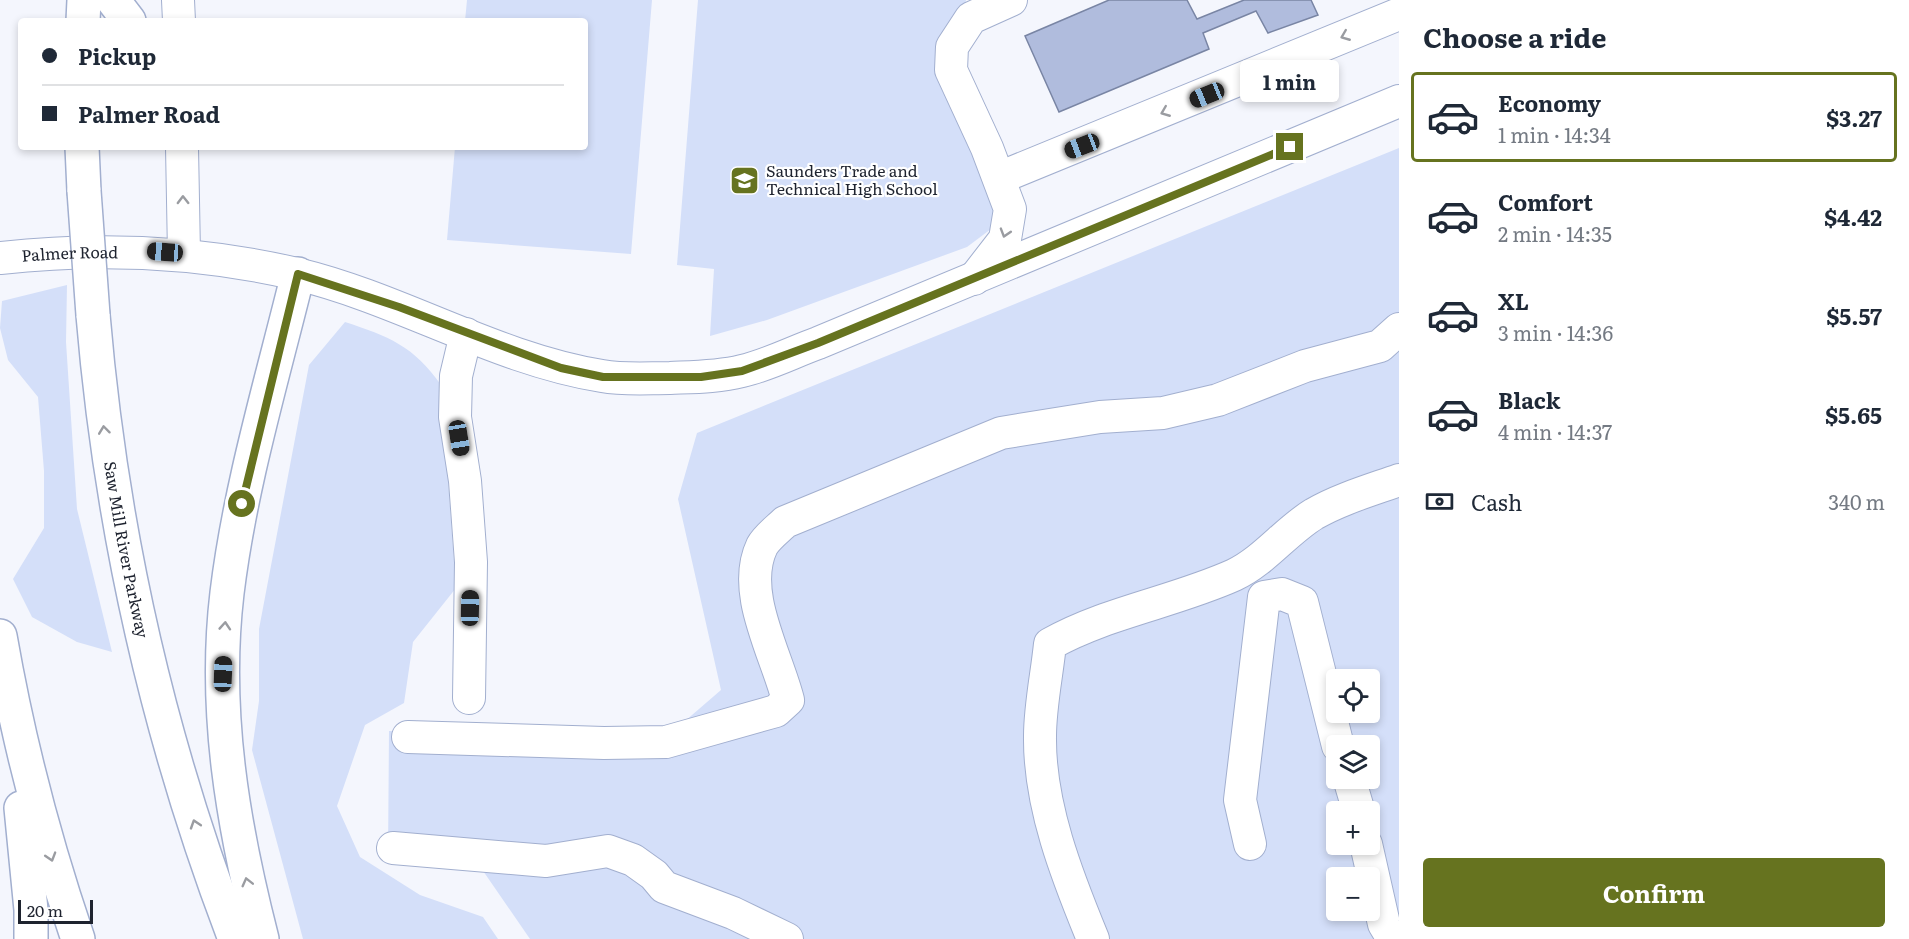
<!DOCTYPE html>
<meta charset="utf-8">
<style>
:root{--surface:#fff;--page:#f2f2f3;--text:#1f2937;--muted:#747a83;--line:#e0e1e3;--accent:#66731f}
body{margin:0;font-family:Literata,serif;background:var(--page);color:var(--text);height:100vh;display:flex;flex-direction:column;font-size:22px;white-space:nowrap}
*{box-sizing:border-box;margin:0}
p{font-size:20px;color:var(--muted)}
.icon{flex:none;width:33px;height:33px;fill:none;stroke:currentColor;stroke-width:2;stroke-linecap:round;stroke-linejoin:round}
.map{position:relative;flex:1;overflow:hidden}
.side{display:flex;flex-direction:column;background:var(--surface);width:510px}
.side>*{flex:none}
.hud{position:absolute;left:18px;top:18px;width:570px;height:132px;border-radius:6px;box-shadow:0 3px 9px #0003;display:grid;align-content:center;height:132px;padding:0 24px;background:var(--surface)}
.fabs{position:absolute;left:1326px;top:669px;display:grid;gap:12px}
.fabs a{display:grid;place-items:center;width:54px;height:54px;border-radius:6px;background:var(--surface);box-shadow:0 3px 9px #0003;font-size:30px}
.scale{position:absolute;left:18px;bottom:15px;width:75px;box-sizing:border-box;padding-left:6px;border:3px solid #1e232f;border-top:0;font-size:16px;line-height:21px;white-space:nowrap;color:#1e232f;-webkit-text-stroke:4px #fff;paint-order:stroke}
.end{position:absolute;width:27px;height:27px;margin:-14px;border:8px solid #66731f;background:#fff;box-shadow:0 0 0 3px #fff}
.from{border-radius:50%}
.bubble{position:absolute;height:42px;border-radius:6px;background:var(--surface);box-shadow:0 3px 9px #0003;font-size:20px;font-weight:700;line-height:42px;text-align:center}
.car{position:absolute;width:18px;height:36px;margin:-18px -9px;border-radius:8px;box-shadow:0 0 4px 2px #0007;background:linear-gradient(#222 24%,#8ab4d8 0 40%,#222 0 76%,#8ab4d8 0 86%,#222 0)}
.hud b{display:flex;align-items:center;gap:21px;height:57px;font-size:22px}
.hud b+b{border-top:2px solid var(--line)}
.hud i{width:15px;height:15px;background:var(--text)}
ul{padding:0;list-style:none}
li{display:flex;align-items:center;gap:18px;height:90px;margin:0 12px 9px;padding:0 12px;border:3px solid transparent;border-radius:6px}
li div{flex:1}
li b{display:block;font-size:22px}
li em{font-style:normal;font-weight:700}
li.current{border-color:var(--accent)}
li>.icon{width:54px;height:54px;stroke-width:1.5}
h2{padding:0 24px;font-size:27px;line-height:72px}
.pay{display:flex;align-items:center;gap:15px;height:66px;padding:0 24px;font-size:22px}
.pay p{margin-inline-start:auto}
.primary-button{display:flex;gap:12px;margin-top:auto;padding:12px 24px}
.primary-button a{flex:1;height:69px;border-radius:6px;background:var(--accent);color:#fff;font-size:24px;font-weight:700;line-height:69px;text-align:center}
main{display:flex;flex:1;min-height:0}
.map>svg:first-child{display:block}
.green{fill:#d4dff9;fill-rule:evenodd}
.building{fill:#b0bcdd;stroke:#7985a4;stroke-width:1.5}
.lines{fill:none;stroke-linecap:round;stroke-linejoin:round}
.minor-casing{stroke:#a2afcf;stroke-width:34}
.highway-casing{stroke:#a2afcf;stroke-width:36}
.minor{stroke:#fff;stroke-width:32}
.highway{stroke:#fff;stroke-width:33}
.highway-bridge-casing{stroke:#a2afcf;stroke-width:36;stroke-linecap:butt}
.highway-bridge{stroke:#fff;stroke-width:33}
.oneway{stroke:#9a9ca1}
.route{stroke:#66731f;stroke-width:8}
.labels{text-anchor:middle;stroke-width:4.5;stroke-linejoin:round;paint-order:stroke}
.poi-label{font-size:16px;fill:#1e232f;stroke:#fff;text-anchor:start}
.street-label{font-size:16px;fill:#1e232f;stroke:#fff}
</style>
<main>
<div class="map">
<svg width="1399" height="939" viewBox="0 0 1399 939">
<rect width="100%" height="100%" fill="#f4f6fd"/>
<g class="green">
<path d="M 467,0 L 652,0 L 631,254 L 447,240 L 455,147 L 585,147 L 585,21 L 465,21 Z"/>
<path d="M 698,0 L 966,0 L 958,46 L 990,168 L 995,226 L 967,247 L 767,320 L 710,336 L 714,269 L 677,265 Z"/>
<path d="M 1399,148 L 1399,939 L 530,939 L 479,865 L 388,857 L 389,731 L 670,734 L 721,690 L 678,499 L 697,433 ZM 1336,680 L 1370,680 L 1370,712 L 1336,712 ZM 1336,746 L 1370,746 L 1370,778 L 1336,778 ZM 1336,812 L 1370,812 L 1370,844 L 1336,844 ZM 1336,878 L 1370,878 L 1370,910 L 1336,910 Z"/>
<path d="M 67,285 L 66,342 L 77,509 L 112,652 L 77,642 L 32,617 L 13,579 L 44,528 L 44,471 L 38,397 L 8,360 L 0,328 L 2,301 Z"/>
<path d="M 345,322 C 388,336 414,346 441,385 L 456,588 L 413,642 L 404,703 L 365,725 L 337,806 L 360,857 L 420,895 L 483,917 L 498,939 L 303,939 L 252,750 L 259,701 L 259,629 L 309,365 Z"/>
</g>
<path class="building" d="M 1109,0 L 1187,0 L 1197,19 L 1244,0 L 1311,0 L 1318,15 L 1268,33 L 1256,11 L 1203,33 L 1209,49 L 1059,112 L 1025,36 Z"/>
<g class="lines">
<defs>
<g id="minor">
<path d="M 178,0 L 179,21"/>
<path d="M 182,147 L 184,254"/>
<path d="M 999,178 L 1399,14"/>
<path id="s1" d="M 0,258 C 101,247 198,251 297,274 C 401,299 496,359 602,376 C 624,380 647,378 670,378 C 694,377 718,377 742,371 C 768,365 793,352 818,343 L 1399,101"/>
<path d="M 974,279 L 1005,239 L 1010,209 L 987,148 L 951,70 L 952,47 L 971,18 L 1011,0"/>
<path d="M 466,334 L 456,376 L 455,417 L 465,481 L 471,562 L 469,698"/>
<path d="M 408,737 L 604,743 L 666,742 L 776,711 L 788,700 C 776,653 740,592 762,546 C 767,537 778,529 785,522 L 1001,433 L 1100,417 L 1163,413 L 1218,400 L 1305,366 L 1380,346 L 1399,329"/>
<path d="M 1349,778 L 1359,812"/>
<path d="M 1250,844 L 1240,800 L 1264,597 L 1282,594 L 1302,602 L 1338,746"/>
<path d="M 1366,844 L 1384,924 L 1393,939"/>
<path d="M 393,848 L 546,861 L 608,851 L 633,860 L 654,875 L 664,887 L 733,913 L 787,939"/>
<path d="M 1093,939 C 1067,876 1039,805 1040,736 C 1040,706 1047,674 1050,644 C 1107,612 1174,602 1234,575 C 1264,561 1286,531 1314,514 C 1340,499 1371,490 1399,480"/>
</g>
<g id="highway">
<path d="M 113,0 L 129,21"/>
<path d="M 83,21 L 84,0"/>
<path d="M 82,147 L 84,191"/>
<path id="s2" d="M 93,315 C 111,529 158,738 235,939"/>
<path d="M 0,636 C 18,739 44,840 78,939"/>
<path d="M 21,808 L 31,910 L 31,939"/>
<path d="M 262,939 C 233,826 213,711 227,593 C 240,486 272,380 298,274"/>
</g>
</defs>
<use href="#minor" class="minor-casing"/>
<use href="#highway" class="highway-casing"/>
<use href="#minor" class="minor"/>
<use href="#highway" class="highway"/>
<defs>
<path id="highway-bridge" d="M 84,191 L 93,315"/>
</defs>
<use href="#highway-bridge" class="highway-bridge-casing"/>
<use href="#highway-bridge" class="highway-bridge"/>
</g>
<defs><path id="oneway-chevron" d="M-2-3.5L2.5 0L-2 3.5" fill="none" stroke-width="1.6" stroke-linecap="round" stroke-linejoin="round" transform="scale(1.5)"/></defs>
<g class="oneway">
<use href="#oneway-chevron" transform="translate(1345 36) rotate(158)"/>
<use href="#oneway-chevron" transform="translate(1165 112) rotate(158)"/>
<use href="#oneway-chevron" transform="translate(183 200) rotate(-91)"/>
<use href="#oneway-chevron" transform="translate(1005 233) rotate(107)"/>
<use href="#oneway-chevron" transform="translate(104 430) rotate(-97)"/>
<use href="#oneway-chevron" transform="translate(225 626) rotate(-86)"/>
<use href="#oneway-chevron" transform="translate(195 824) rotate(-108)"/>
<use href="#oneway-chevron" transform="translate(51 857) rotate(73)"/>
<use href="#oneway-chevron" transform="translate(247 882) rotate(-104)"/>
</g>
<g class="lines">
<path class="route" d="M 242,504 L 298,274 L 399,307 L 561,368 L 603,377 L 701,377 L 742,371 L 818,343 L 1290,147"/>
</g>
<defs>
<symbol id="school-square" viewBox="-11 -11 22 22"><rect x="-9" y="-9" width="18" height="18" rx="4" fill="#66731f" stroke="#fff"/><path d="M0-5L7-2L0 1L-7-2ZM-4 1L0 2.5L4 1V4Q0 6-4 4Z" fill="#fff"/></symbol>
</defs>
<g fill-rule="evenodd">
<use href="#school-square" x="728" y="164" width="33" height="33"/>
</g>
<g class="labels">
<g class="poi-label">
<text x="766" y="177">Saunders Trade and<tspan x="766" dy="18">Technical High School</tspan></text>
</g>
<g class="street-label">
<text dy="6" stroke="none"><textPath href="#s1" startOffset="70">Palmer Road</textPath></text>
<text dy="6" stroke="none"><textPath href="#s2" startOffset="237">Saw Mill River Parkway</textPath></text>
</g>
</g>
</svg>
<div class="fabs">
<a><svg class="icon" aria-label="locate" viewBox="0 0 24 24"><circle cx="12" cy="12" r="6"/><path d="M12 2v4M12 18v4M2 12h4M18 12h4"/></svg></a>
<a><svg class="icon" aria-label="layers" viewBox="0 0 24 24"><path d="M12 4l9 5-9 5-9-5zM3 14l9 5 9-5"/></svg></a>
<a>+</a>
<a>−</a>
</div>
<div class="scale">20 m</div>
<i class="end from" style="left:242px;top:504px"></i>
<i class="end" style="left:1290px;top:147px"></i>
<div class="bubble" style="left:1240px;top:60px;width:99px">1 min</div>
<i class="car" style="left:1207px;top:95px;rotate:248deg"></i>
<i class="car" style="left:1082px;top:146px;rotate:249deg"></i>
<i class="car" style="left:165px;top:252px;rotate:274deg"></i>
<i class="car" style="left:459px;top:438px;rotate:171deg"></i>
<i class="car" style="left:470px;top:608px;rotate:1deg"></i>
<i class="car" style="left:223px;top:674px;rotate:2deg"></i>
<div class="hud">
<b><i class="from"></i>Pickup</b>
<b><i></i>Palmer Road</b>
</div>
</div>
<section class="side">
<h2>Choose a ride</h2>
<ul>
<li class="current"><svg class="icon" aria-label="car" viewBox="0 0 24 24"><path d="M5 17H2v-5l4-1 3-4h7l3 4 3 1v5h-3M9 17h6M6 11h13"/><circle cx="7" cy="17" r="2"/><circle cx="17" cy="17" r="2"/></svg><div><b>Economy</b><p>1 min · 14:34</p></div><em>$3.27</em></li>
<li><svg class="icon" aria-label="car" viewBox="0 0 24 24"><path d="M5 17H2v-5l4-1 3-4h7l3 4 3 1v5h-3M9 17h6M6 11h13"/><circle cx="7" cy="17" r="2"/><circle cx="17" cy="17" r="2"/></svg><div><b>Comfort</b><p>2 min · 14:35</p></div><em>$4.42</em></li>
<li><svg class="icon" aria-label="car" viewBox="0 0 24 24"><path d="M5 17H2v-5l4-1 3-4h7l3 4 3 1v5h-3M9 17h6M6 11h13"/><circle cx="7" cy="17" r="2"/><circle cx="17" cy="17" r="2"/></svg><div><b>XL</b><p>3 min · 14:36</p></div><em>$5.57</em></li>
<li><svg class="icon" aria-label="car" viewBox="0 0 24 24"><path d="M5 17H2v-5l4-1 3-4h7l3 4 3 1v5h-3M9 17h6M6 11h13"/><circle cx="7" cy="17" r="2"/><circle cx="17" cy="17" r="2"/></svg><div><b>Black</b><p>4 min · 14:37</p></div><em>$5.65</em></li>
</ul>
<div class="pay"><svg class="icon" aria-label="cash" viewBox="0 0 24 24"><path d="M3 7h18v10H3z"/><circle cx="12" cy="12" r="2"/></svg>Cash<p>340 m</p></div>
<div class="primary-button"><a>Confirm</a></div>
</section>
</main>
